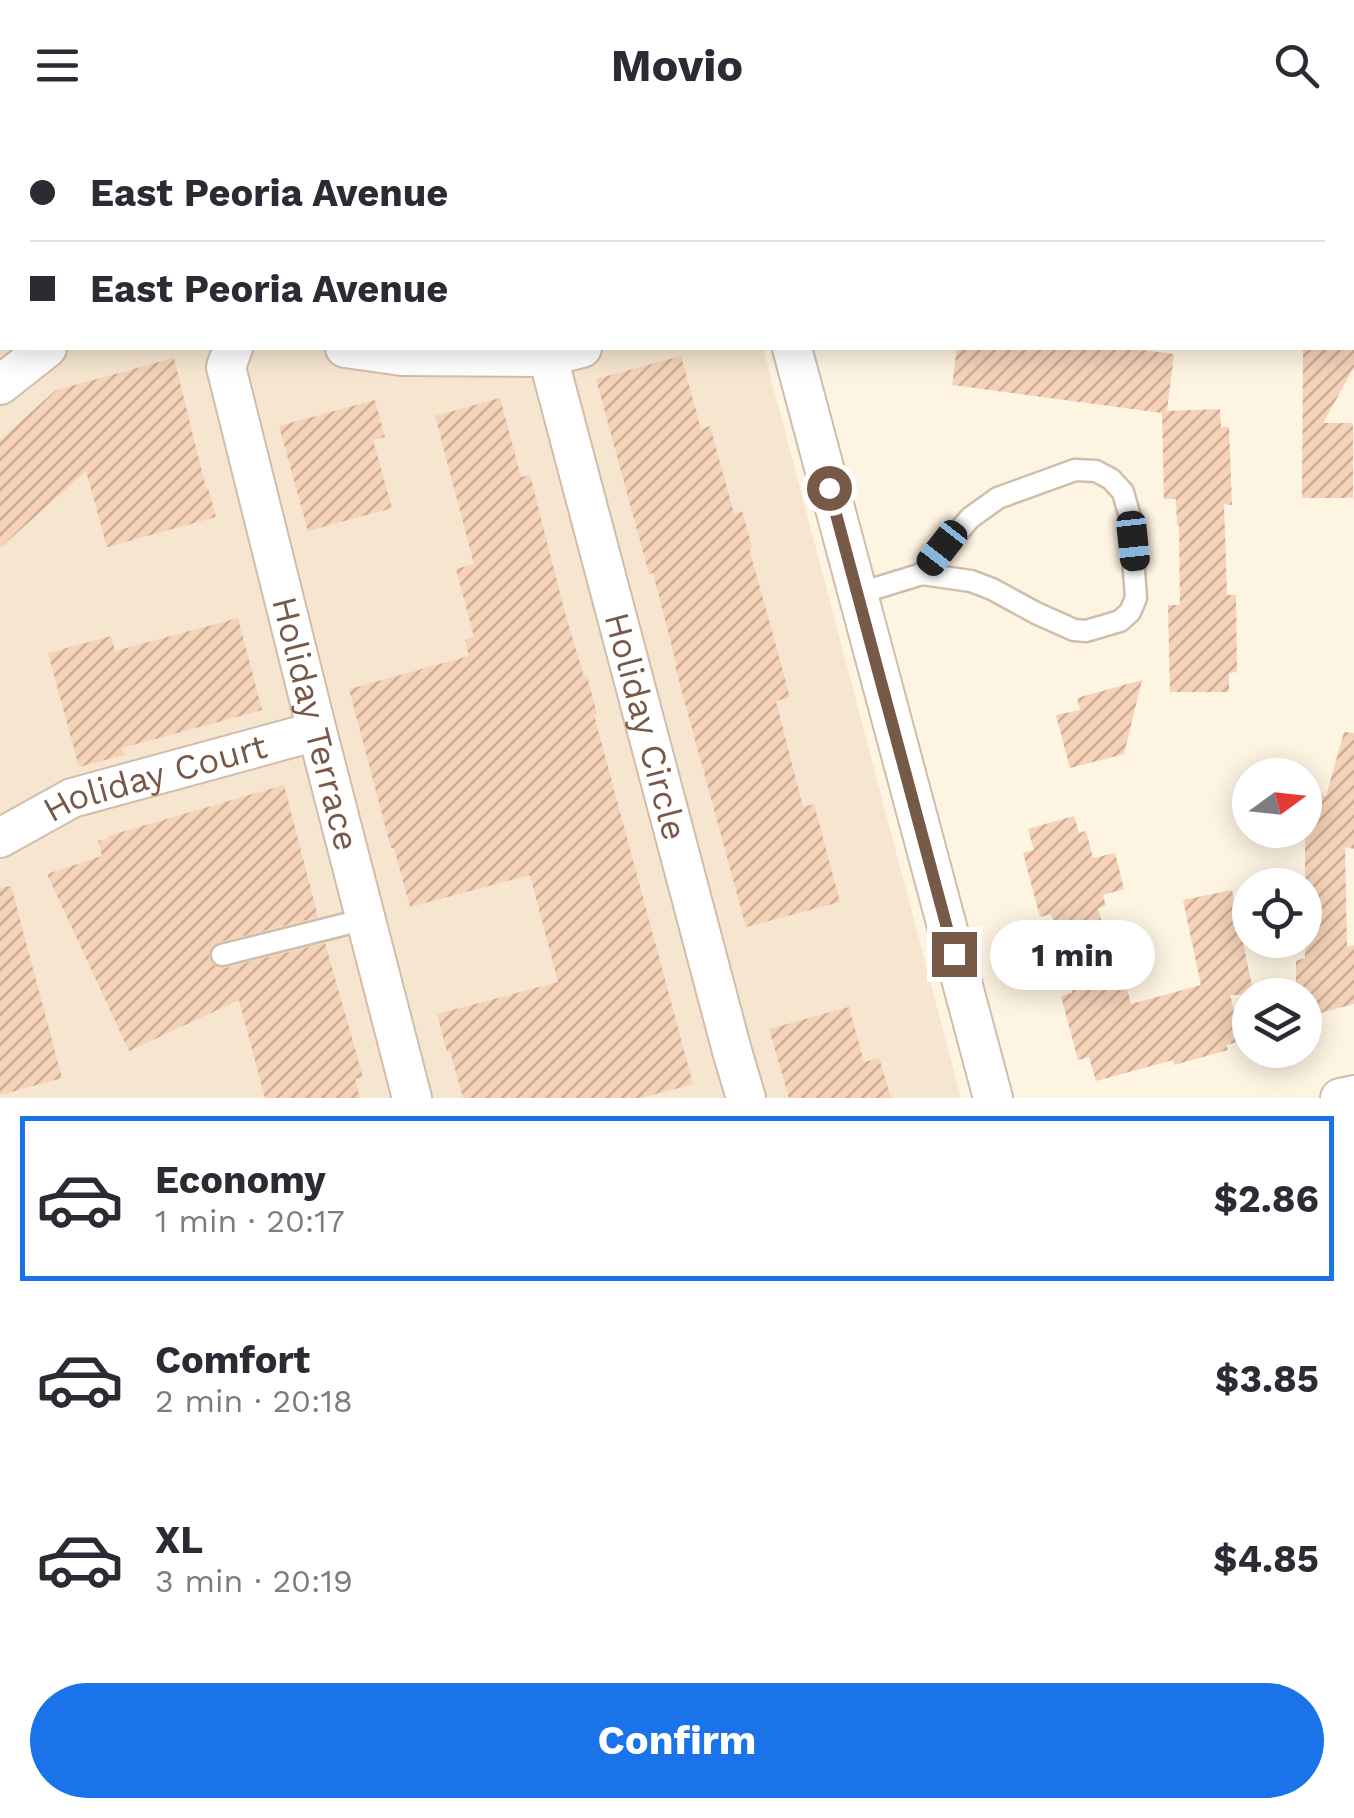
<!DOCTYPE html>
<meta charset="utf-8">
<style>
:root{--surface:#fff;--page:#f2f2f3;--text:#2b2b33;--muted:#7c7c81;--line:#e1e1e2;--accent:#1a73e8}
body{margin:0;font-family:"Work Sans",sans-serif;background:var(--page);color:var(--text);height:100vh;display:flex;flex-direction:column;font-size:38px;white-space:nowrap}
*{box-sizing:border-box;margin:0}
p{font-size:32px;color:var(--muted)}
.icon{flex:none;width:55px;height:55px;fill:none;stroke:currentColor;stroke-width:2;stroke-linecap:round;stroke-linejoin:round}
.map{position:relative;height:968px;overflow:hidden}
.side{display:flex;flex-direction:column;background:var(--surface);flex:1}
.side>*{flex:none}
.top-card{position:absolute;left:0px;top:0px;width:1355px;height:220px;box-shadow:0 5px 25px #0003;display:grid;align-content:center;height:220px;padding:0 30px;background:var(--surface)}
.needle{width:65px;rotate:75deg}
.buttons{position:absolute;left:1232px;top:628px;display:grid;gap:20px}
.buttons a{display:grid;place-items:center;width:90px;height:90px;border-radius:50%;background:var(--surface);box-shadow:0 5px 25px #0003;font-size:50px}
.end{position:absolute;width:45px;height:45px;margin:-22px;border:12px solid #775947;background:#fff;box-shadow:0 0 0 5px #fff}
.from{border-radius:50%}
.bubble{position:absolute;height:70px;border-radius:35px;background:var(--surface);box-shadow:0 5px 25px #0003;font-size:32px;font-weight:700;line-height:70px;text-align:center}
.car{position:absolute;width:30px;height:60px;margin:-30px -15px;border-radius:12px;box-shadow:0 0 8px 2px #0007;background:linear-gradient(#222 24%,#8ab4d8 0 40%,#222 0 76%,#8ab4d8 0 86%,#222 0)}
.top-card b{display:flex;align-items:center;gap:35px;height:95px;font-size:38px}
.top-card b+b{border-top:2px solid var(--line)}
.top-card i{width:25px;height:25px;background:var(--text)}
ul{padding:18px 0 0;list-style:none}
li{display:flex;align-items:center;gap:30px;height:165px;margin:0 20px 15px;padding:0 10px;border:5px solid transparent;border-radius:0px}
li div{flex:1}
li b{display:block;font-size:38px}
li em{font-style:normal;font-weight:700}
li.current{border-color:var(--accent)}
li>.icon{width:90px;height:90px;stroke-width:1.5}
.primary-button{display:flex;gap:20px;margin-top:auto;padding:20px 30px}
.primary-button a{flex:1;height:115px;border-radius:60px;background:var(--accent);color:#fff;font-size:40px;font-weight:700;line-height:115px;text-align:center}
header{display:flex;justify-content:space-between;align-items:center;height:130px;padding:0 30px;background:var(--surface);font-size:45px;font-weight:700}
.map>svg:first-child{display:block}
.residential{fill:#f6e6d0}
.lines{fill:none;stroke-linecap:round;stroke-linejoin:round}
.stream{stroke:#9bcfdb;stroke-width:12}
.building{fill:url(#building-hatch)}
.service-casing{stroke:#d1bdab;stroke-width:25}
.minor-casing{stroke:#d1bdab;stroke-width:42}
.service{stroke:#fff;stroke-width:20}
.minor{stroke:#fff;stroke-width:38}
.route{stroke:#775947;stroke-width:12}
.labels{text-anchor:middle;stroke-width:10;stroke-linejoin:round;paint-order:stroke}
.street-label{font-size:35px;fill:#775947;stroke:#fff7ea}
</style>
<header><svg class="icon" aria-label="menu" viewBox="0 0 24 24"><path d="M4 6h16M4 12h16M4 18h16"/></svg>Movio<svg class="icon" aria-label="search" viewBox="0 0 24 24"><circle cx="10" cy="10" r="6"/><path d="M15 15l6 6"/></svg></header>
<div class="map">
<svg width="1354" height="968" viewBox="0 0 1354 968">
<defs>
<pattern id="building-hatch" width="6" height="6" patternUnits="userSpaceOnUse" patternTransform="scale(2.5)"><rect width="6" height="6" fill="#f5d2b8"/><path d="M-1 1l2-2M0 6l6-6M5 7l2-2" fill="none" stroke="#cbad97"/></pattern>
</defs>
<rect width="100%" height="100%" fill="#fef4e2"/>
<path class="residential" d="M 0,0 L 706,0 L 707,2 L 2,2 L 2,218 L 763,218 L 961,968 L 0,968 Z"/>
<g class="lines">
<g class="stream">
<path d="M 1240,0 L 1243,2"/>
<path d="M 1352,84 L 1354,85"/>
</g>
</g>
<g class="building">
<path d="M 957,218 L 1126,218 L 1174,224 L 1167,281 L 1220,279 L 1221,297 L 1229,297 L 1232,375 L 1224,374 L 1227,465 L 1236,465 L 1237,542 L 1229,543 L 1229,562 L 1170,562 L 1168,475 L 1180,475 L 1179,395 L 1177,395 L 1176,369 L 1164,369 L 1162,283 L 952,255 Z"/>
<path d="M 1303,218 L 1354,218 L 1354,237 L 1323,293 L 1353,293 L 1353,368 L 1302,368 Z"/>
<path d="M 681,226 L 701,299 L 710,296 L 734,384 L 742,381 L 752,417 L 749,418 L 790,567 L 776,571 L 803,677 L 814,674 L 840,772 L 746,797 L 675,536 L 677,536 L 653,443 L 649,444 L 596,249 Z"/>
<path d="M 174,228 L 206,358 L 208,358 L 216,387 L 107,417 L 86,341 L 0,418 L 0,310 L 56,260 Z"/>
<path d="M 500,268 L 521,347 L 530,345 L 565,483 L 584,547 L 587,546 L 597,584 L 594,585 L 693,954 L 641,968 L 463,968 L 450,921 L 447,922 L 437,884 L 558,852 L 530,745 L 410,777 L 394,718 L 391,718 L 349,559 L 469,526 L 465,510 L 474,507 L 456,439 L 474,434 L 435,286 Z"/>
<path d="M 375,270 L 385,307 L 373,310 L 392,378 L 308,401 L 279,296 Z"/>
<path d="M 238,488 L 262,580 L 122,618 L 124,625 L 79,637 L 48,523 L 111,506 L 115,521 Z"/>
<path d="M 1142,550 L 1124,624 L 1070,638 L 1056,585 L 1080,580 L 1077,568 Z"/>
<path d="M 1344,602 L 1354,603 L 1354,719 L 1345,717 L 1347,817 L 1354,815 L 1354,874 L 1305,887 L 1305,865 L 1296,865 L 1296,831 L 1305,828 L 1305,682 L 1311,662 L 1326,666 Z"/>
<path d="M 284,655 L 318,787 L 219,812 L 212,816 L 209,827 L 213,835 L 225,838 L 325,813 L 363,947 L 355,949 L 360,968 L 265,968 L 239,870 L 129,921 L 47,744 L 102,726 L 98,711 L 108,708 L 108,706 Z"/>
<path d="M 1074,686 L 1079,703 L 1086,701 L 1093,728 L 1115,723 L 1124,759 L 1103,765 L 1106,776 L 1098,778 L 1116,846 L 1123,844 L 1131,874 L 1201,855 L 1183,770 L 1232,760 L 1254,865 L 1230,865 L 1242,911 L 1226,915 L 1228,920 L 1174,935 L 1173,930 L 1096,951 L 1089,927 L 1078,930 L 1061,866 L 1072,863 L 1051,784 L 1040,787 L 1023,723 L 1034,720 L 1028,699 Z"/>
<path d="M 11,756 L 62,948 L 0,965 L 0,758 Z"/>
<path d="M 849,877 L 864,932 L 879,928 L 891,968 L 789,968 L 769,899 Z"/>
</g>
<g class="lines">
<defs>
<g id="service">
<path d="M 857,464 L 922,444 L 970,388 L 998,368 L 1075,340 L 1096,341 L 1111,349 L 1123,362 L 1130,387 L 1136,468 L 1130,482 L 1120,491 L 1086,501 L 1074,500 L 1036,483 L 992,459 L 971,451 L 922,444"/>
<path d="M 222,825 L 366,789"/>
</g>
<g id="minor">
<path d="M 734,0 L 735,2"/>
<path id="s1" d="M 233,218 L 226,237 L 317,601 L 412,968"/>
<path d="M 345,218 L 402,226 L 548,227 L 582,218"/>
<path d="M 792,218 L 993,968"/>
<path id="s2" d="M 548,227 L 732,921 L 746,968"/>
<path d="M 0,255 L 47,218"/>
<path id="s3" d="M 0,708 L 72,668 L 317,601"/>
<path d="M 1340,968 L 1354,965"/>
</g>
</defs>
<use href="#service" class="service-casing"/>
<use href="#minor" class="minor-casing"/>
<use href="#service" class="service"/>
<use href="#minor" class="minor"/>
</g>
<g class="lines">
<path class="route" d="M 829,358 L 954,824"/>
</g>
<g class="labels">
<g class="street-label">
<text dy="12" stroke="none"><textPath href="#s1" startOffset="388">Holiday Terrace</textPath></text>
<text dy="12" stroke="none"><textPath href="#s2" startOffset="382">Holiday Circle</textPath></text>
<text dy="12" stroke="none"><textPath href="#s3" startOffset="168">Holiday Court</textPath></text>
</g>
</g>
</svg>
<div class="buttons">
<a><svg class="needle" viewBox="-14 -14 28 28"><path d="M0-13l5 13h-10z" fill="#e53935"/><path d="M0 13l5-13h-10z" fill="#7c7c81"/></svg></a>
<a><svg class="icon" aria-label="locate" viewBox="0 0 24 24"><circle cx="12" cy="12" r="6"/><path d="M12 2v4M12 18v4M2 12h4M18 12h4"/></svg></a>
<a><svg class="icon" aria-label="layers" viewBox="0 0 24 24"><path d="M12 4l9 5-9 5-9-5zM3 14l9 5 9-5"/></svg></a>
</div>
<i class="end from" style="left:829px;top:358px"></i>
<i class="end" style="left:954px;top:824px"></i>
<div class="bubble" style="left:990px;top:790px;width:165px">1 min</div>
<i class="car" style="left:1133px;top:411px;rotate:174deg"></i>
<i class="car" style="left:942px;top:418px;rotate:218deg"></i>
<div class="top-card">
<b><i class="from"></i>East Peoria Avenue</b>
<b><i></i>East Peoria Avenue</b>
</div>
</div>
<section class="side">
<ul>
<li class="current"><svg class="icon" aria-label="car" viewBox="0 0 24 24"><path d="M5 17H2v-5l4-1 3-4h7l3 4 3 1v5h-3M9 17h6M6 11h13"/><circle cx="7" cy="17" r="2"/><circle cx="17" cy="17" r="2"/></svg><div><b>Economy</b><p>1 min · 20:17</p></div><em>$2.86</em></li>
<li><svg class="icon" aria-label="car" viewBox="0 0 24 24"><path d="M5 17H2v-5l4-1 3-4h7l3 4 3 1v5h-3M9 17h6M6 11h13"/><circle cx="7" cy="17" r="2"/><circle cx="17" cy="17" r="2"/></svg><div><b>Comfort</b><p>2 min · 20:18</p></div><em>$3.85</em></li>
<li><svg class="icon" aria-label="car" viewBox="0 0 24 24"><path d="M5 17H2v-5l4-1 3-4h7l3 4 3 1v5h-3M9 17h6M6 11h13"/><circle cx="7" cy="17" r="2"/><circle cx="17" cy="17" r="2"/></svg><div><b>XL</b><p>3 min · 20:19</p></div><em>$4.85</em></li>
</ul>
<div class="primary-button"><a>Confirm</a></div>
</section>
